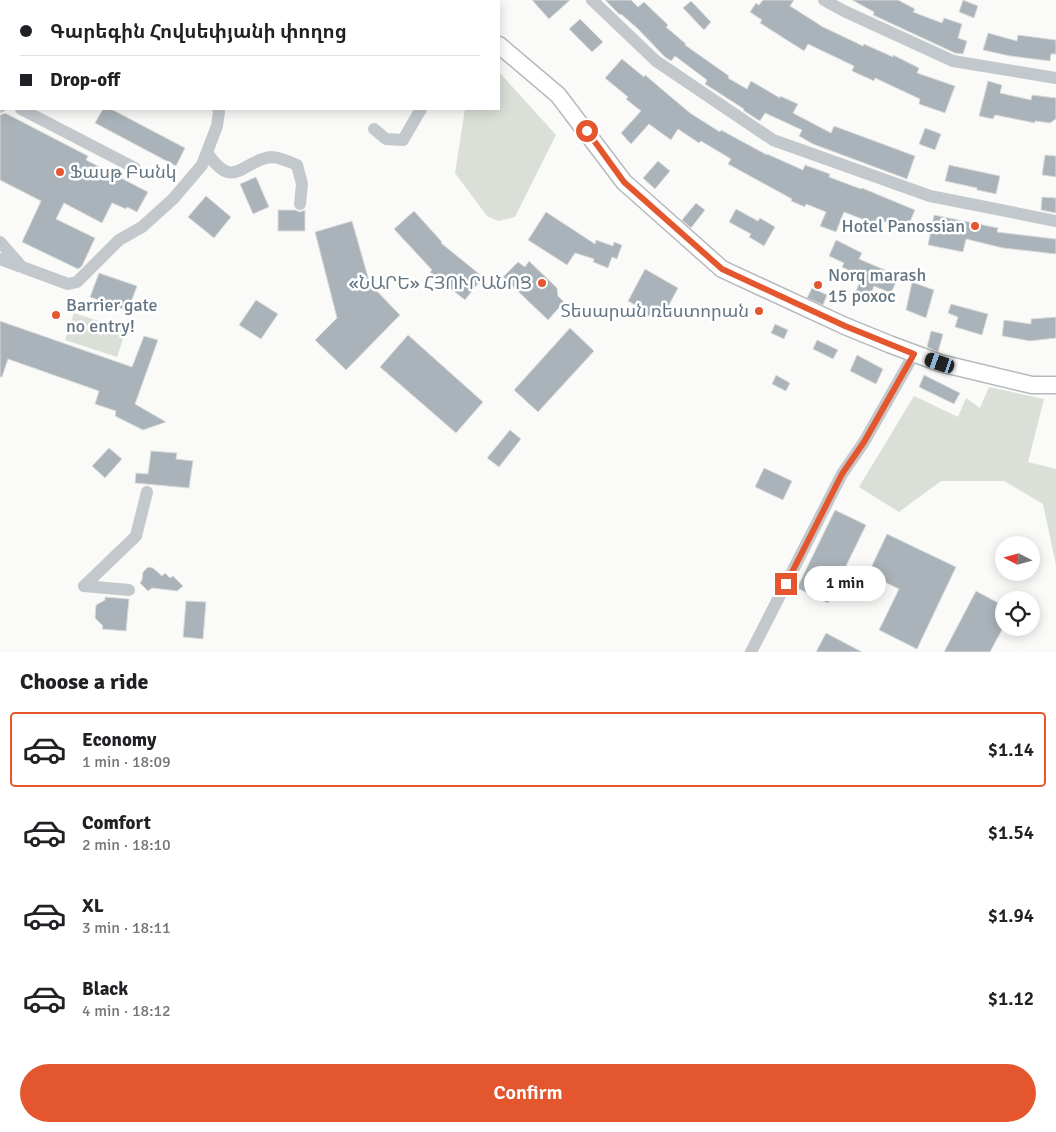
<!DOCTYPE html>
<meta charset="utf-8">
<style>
:root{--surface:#fff;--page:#f2f2f2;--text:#202124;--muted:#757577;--line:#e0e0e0;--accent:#e4572e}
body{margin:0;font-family:Signika,"Noto Sans Armenian",sans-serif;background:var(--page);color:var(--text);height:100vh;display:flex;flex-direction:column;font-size:19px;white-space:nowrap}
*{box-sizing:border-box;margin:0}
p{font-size:16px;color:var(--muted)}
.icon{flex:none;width:28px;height:28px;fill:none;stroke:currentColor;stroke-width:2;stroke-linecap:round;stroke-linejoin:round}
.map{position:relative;height:652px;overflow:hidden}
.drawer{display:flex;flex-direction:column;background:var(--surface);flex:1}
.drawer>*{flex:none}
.banner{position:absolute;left:0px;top:0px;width:500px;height:110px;box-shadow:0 2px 12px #0003;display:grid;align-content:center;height:110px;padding:0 20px;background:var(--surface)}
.needle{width:32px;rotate:276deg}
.controls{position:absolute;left:995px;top:536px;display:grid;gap:10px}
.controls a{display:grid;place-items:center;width:45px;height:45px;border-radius:50%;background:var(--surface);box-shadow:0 2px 12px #0003;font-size:25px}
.end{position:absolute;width:22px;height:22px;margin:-11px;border:6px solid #e4572e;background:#fff;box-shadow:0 0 0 2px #fff}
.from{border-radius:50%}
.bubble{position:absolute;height:35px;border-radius:18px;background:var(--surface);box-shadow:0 2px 12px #0003;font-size:16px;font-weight:600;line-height:35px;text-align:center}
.car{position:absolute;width:15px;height:30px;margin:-15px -8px;border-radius:6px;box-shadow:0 0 4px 1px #0007;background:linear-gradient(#222 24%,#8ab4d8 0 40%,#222 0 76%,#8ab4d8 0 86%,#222 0)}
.banner b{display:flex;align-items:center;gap:18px;height:48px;font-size:19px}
.banner b+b{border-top:1px solid var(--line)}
.banner i{width:12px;height:12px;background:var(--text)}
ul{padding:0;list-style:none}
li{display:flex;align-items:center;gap:15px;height:75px;margin:0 10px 8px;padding:0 10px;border:2px solid transparent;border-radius:5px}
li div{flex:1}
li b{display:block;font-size:19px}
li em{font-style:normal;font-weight:600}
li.on{border-color:var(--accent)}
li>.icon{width:45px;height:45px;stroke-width:1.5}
h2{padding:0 20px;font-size:22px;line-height:60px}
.cta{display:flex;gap:10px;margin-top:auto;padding:10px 20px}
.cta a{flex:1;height:58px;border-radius:30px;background:var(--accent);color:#fff;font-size:20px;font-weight:600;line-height:58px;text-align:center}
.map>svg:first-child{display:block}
.green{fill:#dadfd7}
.building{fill:#aab3b9;stroke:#dcdcda}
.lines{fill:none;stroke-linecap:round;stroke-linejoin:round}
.major-casing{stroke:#b5babe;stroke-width:19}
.minor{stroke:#c3c8cc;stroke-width:12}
.major{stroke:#fff;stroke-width:16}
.route{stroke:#e4572e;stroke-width:6}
.poi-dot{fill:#e4572e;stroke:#fff;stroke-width:2}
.labels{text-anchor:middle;stroke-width:5;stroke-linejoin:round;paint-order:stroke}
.poi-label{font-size:18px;fill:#657683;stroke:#fff;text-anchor:start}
</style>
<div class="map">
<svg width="1056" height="652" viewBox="0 0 1056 652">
<rect width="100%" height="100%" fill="#fafaf8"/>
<g class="green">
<path d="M 499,72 L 556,135 L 515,217 L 498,221 L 487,216 L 455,173 L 465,109 L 499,109 Z"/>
<path d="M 74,313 L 126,330 L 117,357 L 65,340 Z"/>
<path d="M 989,387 L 1044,399 L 1028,462 L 1056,469 L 1056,565 L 1043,504 L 1004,481 L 941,481 L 899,512 L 859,487 L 914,396 L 958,417 L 966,398 L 980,408 Z"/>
</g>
<g class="building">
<path d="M 532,0 L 570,0 L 549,19 Z"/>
<path d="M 605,0 L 631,0 L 638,7 L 644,2 L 668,25 L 666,27 L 686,44 L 685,45 L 729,76 L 728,78 L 747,89 L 751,81 L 780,98 L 780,96 L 798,104 L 793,113 L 831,133 L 834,126 L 915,156 L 907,179 L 813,144 L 799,136 L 802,130 L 765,113 L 760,121 L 755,118 L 743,110 L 744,109 L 705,84 L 707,80 L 675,56 L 671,61 L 665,57 L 637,28 L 621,14 L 620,15 Z"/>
<path d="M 763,0 L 794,0 L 790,6 L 823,27 L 863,46 L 864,44 L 893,57 L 893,55 L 919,68 L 917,73 L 955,86 L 945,113 L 919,104 L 920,99 L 875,78 L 874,81 L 852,71 L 854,66 L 808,44 L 804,51 L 760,23 L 762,20 L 750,12 L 756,3 L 759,5 Z"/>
<path d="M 852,0 L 898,0 L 915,9 L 913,12 L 942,23 L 944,18 L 962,24 L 958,38 L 967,41 L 963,54 L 955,53 L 873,15 L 874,12 Z"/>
<path d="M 963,0 L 978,6 L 974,18 L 959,12 Z"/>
<path d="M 691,1 L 711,22 L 704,30 L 683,8 Z"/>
<path d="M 580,19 L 603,42 L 592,52 L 569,29 Z"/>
<path d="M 988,33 L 1017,41 L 1018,35 L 1056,40 L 1056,54 L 1051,54 L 1050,61 L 1010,56 L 983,50 Z"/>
<path d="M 622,59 L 644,77 L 645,75 L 690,113 L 720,132 L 721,130 L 767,155 L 767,154 L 803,170 L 805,165 L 830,174 L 829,177 L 861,189 L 862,188 L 915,210 L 906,231 L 877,218 L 875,224 L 844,212 L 836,232 L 820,226 L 826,212 L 806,204 L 805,207 L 791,201 L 792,199 L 728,164 L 731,159 L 701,141 L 699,143 L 678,129 L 671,140 L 649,124 L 631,144 L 621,133 L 641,111 L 626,99 L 628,97 L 605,78 Z"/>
<path d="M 988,81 L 1002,85 L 1000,93 L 1031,100 L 1032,95 L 1056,98 L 1056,119 L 1050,123 L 1035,121 L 1035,123 L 995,115 L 993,119 L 979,116 Z"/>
<path d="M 103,109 L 111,109 L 185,148 L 176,166 L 95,123 Z"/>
<path d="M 5,113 L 88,156 L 86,160 L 148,192 L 137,212 L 127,207 L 126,209 L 112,203 L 102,223 L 64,203 L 56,219 L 95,238 L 82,266 L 78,269 L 22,242 L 41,201 L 0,180 L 0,115 Z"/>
<path d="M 925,128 L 941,134 L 935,150 L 919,144 Z"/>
<path d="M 1045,155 L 1056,156 L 1056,177 L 1042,175 Z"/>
<path d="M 658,161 L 670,171 L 655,189 L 643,178 Z"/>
<path d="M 949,165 L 1000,176 L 996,194 L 977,190 L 977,188 L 945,181 Z"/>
<path d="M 256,177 L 269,207 L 253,214 L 240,184 Z"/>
<path d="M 206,196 L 231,217 L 214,238 L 188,217 Z"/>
<path d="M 1042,197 L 1056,198 L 1056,213 L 1041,210 Z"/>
<path d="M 696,203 L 705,210 L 691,228 L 682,220 Z"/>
<path d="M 736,209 L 758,221 L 760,218 L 775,227 L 764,246 L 749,237 L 751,234 L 729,222 Z"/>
<path d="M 278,210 L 295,210 L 300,212 L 305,210 L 305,231 L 278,231 Z"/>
<path d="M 414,211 L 442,242 L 441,243 L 483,277 L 465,300 L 430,272 L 432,270 L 394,229 Z"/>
<path d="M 546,212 L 595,244 L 596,240 L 613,246 L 614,242 L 622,245 L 617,259 L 612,257 L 608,268 L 593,262 L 594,259 L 575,253 L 567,265 L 528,240 Z"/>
<path d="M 934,215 L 998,228 L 997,232 L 1056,239 L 1056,254 L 1003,248 L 966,239 L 963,252 L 928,245 Z"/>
<path d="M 352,221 L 370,284 L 400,315 L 346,370 L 315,340 L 337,318 L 315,232 Z"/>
<path d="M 836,240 L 862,253 L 859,259 L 885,270 L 883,274 L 897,280 L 891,293 L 874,286 L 870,297 L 856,291 L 862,277 L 842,267 L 844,263 L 829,256 Z"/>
<path d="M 529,261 L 557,288 L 558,296 L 564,302 L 548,320 L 503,277 L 518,262 L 525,267 Z"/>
<path d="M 645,269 L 678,288 L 662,318 L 653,315 L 647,316 L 640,313 L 639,307 L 628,301 Z"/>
<path d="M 99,273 L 137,286 L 128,311 L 90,297 Z"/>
<path d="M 912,282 L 934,290 L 926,318 L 906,310 Z"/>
<path d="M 812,288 L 827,295 L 823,305 L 807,298 Z"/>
<path d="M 256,300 L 278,314 L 261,339 L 239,325 Z"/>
<path d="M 951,304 L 988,314 L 982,335 L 955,327 L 958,317 L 948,313 Z"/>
<path d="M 1056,317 L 1056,338 L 1030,341 L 1002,336 L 1004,320 L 1031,324 L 1031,319 Z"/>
<path d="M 0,321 L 132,367 L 144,336 L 158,340 L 135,404 L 166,422 L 143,430 L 115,416 L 116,411 L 95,404 L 99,391 L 8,359 L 2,377 L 0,377 Z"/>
<path d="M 775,324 L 788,330 L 784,339 L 771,333 Z"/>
<path d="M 570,328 L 594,351 L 538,412 L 514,390 Z"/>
<path d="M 931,331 L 943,334 L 938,352 L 927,347 Z"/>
<path d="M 408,335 L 483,402 L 456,433 L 380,367 Z"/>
<path d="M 817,340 L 838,350 L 833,359 L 813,349 Z"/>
<path d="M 857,355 L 883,369 L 876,384 L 850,371 Z"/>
<path d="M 776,375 L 790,383 L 786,391 L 772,384 Z"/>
<path d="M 924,375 L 960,393 L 954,404 L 919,387 Z"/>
<path d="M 510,430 L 521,439 L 499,467 L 487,458 Z"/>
<path d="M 109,448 L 122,459 L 105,478 L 92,466 Z"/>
<path d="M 151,451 L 177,453 L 176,459 L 193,461 L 189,488 L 135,483 L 136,473 L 148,474 Z"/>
<path d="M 764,468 L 792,481 L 783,500 L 755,487 Z"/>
<path d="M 835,510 L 866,525 L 828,603 L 797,588 Z"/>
<path d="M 887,534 L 956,567 L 917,649 L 879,630 L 899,589 L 868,574 Z"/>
<path d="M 148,567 L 153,568 L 162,576 L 165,573 L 170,578 L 173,576 L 183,586 L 177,591 L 152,588 L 148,591 L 140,583 L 142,580 L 143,572 Z"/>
<path d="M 976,591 L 1004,606 L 1004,626 L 990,652 L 944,652 Z"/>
<path d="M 105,597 L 129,599 L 126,631 L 102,629 L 103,626 L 95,618 L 96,605 L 105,600 Z"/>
<path d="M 186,601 L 206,602 L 203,639 L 183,637 Z"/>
<path d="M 826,633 L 862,652 L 816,652 Z"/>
</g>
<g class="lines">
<defs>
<g id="major">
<path d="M 89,0 L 92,1"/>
<path d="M 421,0 L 424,1"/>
<path d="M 273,1 L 275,0"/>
<path d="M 499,45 L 558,95 L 624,182 L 722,269 L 845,326 L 889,344 L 940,363 L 1032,385 L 1056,385"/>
</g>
</defs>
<use href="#major" class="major-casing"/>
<g class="minor">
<path d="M 592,0 L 656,61 L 773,140 L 930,196 L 1056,221"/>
<path d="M 824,0 L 844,11 L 953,61 L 1056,78"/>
<path d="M 0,107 L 1,106"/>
<path d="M 21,109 L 135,168"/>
<path d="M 374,129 L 386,139 L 403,140 L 421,109"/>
<path d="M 208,154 C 234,192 243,160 271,157 C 280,157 289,162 297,165 L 302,184 L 300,204"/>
<path d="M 0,242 L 22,267 L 68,284 L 77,282 L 119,240 L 142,227 L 173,199 L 202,165 L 217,126 L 219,112 L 218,109"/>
<path d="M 0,259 L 19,266"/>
<path d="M 84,586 L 136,536 L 147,492"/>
<path d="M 84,586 L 129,590"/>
<path d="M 751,652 L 842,474 L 864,442 L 914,354"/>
</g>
<use href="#major" class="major"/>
</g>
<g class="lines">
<path class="route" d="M 587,131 L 624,182 L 722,269 L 845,326 L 914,354 L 864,442 L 842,474 L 786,584"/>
</g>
<g class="poi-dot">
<circle cx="60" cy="172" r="5"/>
<circle cx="975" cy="226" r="5"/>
<circle cx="542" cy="283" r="5"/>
<circle cx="818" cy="285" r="5"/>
<circle cx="759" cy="311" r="5"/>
<circle cx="56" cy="315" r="5"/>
</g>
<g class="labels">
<g class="poi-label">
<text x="70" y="178">Ֆասթ Բանկ</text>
<text x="965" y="232" text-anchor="end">Hotel Panossian</text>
<text x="828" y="281">Norq marash<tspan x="828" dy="21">15 poxoc</tspan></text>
<text x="532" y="289" text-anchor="end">«ՆԱՐԵ» ՀՅՈՒՐԱՆՈՑ</text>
<text x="66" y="311">Barrier gate<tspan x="66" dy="21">no entry!</tspan></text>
<text x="749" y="317" text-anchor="end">Տեսարան ռեստորան</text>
</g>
</g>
</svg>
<div class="controls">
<a><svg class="needle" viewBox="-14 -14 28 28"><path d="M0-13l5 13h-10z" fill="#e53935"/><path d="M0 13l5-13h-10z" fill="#757577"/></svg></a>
<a><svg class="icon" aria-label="locate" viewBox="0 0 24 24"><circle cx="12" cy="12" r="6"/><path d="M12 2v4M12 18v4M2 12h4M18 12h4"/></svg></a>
</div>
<i class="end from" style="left:587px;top:131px"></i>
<i class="end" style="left:786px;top:584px"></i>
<div class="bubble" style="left:804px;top:566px;width:82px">1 min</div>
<i class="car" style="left:940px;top:363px;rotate:289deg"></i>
<div class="banner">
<b><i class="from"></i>Գարեգին Հովսեփյանի փողոց</b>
<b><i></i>Drop-off</b>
</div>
</div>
<section class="drawer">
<h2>Choose a ride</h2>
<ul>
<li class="on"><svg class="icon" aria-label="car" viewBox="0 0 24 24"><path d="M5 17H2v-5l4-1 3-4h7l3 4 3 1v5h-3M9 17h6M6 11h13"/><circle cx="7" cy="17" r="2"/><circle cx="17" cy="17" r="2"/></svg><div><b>Economy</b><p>1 min · 18:09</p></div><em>$1.14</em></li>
<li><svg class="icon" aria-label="car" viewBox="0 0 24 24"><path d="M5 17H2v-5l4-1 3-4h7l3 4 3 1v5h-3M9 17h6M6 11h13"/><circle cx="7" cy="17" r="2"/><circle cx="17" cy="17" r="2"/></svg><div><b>Comfort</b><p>2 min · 18:10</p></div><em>$1.54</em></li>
<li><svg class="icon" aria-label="car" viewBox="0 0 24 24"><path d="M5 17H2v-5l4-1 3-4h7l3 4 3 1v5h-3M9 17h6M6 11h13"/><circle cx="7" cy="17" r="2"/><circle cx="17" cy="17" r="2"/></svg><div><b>XL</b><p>3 min · 18:11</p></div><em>$1.94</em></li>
<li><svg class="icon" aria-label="car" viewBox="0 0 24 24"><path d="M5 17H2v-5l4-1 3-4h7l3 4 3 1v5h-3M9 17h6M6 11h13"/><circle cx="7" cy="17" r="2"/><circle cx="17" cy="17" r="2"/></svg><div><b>Black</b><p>4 min · 18:12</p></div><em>$1.12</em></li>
</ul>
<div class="cta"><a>Confirm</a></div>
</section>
